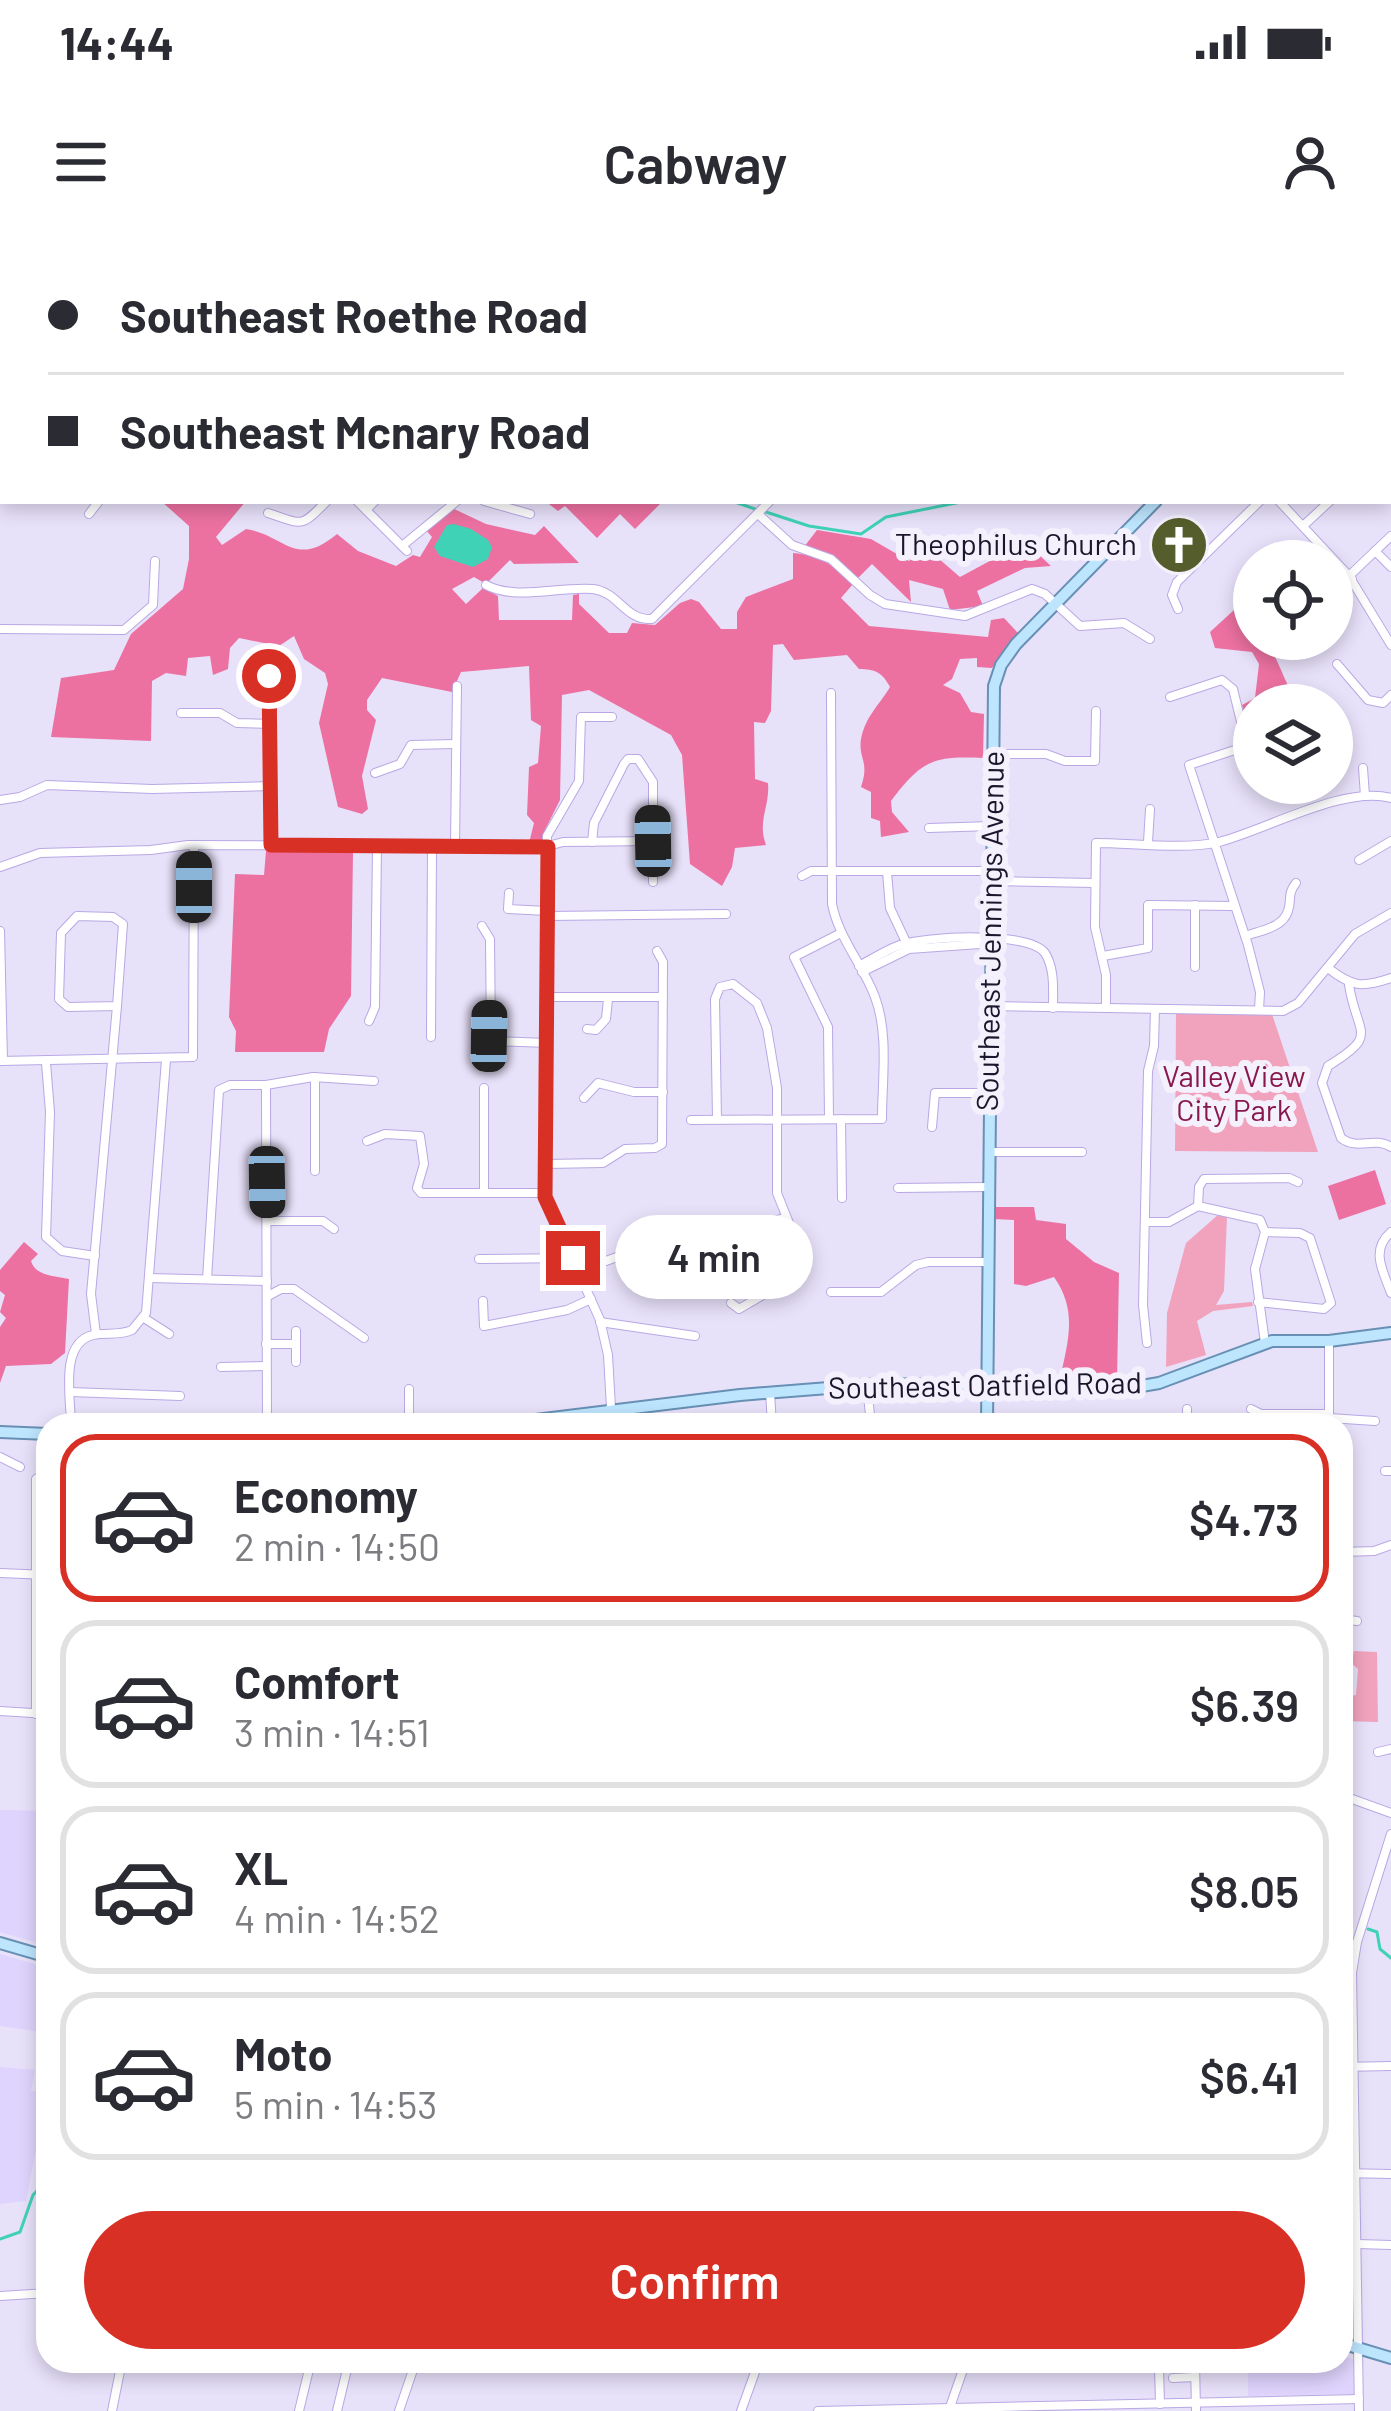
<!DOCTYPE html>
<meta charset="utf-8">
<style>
:root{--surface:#fff;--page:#f2f2f3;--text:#2b2b33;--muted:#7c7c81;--line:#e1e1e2;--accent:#d93025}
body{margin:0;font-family:Barlow,sans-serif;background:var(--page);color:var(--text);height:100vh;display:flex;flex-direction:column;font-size:45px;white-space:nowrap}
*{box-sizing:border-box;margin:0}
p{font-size:39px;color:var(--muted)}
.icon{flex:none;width:66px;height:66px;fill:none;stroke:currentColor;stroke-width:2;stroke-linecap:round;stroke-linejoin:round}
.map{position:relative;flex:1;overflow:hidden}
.side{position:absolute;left:36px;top:1173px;width:1317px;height:960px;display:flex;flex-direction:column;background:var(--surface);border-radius:36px;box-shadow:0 6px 18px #0003}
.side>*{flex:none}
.guide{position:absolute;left:0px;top:0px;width:1392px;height:264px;box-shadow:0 6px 18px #0003;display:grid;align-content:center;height:264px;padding:0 48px;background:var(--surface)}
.buttons{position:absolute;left:1233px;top:300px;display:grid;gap:24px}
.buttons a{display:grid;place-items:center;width:120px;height:120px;border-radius:50%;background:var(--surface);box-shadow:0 6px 18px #0003;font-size:60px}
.end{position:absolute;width:54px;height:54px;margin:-27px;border:15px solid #d93025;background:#fff;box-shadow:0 0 0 6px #fff}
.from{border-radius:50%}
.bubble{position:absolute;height:84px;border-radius:42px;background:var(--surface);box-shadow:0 6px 18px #0003;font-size:39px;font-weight:600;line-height:84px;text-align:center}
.car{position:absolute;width:36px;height:72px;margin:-36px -18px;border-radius:15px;box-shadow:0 0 9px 3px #0007;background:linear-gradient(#222 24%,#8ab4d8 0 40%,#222 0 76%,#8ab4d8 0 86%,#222 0)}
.guide b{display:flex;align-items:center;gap:42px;height:114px;font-size:45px}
.guide b+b{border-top:3px solid var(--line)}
.guide i{width:30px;height:30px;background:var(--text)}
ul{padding:21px 0 0;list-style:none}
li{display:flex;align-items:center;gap:36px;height:168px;margin:0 24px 18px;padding:0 24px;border:6px solid var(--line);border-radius:36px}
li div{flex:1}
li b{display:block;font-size:45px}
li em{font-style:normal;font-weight:600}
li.current{border-color:var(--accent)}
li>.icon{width:108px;height:108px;stroke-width:1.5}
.primary-button{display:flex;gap:24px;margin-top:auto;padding:24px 48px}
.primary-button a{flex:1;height:138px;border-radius:72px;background:var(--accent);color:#fff;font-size:48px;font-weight:600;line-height:138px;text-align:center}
.status{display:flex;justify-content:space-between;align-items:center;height:84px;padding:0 60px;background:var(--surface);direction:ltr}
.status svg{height:33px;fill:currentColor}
header{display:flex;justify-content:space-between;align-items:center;height:156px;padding:0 48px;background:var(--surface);font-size:54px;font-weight:600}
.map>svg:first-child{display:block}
.built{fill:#dfd4fd}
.green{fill:#f1a3bd}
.forest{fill:#ec71a1}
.water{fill:#40d2b7}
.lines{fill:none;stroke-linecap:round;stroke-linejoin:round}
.stream{stroke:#40d2b7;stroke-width:3}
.minor-casing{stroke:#b9a8e4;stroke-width:10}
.major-casing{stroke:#6890b4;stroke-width:14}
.minor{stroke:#fff;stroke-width:8}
.major{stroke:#bde5fe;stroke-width:10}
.route{stroke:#d93025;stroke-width:15}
.labels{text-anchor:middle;stroke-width:12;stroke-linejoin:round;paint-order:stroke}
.poi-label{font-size:30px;fill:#1c152b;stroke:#f4f1fd;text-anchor:end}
.street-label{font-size:30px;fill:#1c152b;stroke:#f4f1fd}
.park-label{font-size:30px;fill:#87174d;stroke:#f4f1fd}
</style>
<div class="status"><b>14:44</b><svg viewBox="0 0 49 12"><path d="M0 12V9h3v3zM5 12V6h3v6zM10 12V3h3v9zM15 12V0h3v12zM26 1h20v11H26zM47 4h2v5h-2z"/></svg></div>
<header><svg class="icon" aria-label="menu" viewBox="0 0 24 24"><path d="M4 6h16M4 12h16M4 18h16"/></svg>Cabway<svg class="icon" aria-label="person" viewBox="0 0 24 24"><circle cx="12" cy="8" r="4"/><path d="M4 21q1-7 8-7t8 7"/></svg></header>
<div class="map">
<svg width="1391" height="2171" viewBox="0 0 1391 2171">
<rect width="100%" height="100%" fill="#e8e1fa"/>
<g class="built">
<path d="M 0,1570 L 48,1571 L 48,1706 L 0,1692 Z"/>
<path d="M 0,1714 L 48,1728 L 48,1793 L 0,1786 Z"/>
<path d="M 0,1827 L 35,1830 L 31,1851 L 47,1852 L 26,1961 L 0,1964 Z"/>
<path d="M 1341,2115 L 1353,2119 L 1354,2154 L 1248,2156 L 1248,2121 L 1341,2121 Z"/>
</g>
<g class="green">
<path d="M 1176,773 L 1272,774 L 1318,912 L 1175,911 Z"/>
<path d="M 1219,974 L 1227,976 L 1224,1051 L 1216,1065 L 1252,1062 L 1253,1066 L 1213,1071 L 1197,1081 L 1206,1115 L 1166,1127 L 1167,1073 L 1186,1003 Z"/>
<path d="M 1354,1411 L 1377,1412 L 1378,1482 L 1341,1481 L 1341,1457 L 1356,1455 L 1358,1429 L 1351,1423 Z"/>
</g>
<g class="forest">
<path d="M 161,261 L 246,261 L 216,297 L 222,305 L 246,289 C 285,295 295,329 337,294 L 358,311 L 396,326 L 413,315 L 420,317 L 432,297 L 425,289 L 452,268 L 486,284 L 535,295 L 544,286 L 579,323 L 514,324 L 510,320 L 486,344 L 474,337 L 452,349 L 466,364 L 483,348 L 498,356 L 499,380 L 572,380 L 573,355 L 579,354 L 579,364 L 609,393 L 627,393 L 632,383 L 655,385 L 680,363 L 691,359 L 699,362 L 721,389 L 737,389 L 737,372 L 746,357 L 793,339 L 793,313 C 821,316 833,324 853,344 L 841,358 L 869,386 L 988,397 L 991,380 L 1004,378 L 1019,394 L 992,428 L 977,427 L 977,418 L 960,419 L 952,439 L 943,445 L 960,453 L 971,472 L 984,474 L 983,518 C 933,516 922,520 891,561 L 892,572 L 909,592 L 881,597 L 880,581 L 871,578 L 871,552 L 861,547 C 870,521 858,519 861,499 C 865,477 880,464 890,447 C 882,432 875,429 859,429 L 847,415 L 794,420 L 783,404 L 773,405 L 771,471 L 765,483 L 754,482 L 755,539 L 768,543 C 770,567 757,581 766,605 L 735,608 L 732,627 L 722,646 L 690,624 L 682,515 L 671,495 L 589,450 L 562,455 L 560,560 L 545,590 L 543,611 L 527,611 L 534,583 L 527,575 L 529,527 L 538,523 L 541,486 L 531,480 L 529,426 L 461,432 L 452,452 L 382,438 L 367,460 L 367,470 L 376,480 L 362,536 L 368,569 L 362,574 L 338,567 L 319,483 L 328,444 L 325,433 L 304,419 L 294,396 L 279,406 L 239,398 L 230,408 L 228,429 L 213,435 L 210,416 L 188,418 L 186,436 L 166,433 L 152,441 L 151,501 L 51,497 L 61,438 L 114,430 L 131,394 L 183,349 L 189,319 L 189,286 Z"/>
<path d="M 545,261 L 663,261 L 635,289 L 620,274 L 597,298 L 565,266 L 558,271 Z"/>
<path d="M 817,290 L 871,299 L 909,321 L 924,306 L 960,337 L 1025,302 L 1051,326 L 1025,328 L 977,351 L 983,366 L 950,370 L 943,349 L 909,340 L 911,362 L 872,324 L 858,338 L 832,315 L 804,307 Z"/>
<path d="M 1234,370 L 1254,391 L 1254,399 L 1262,399 C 1282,419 1282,445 1302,465 L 1254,465 L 1254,502 L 1242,465 L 1255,458 L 1259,424 L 1252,412 L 1215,408 L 1210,392 Z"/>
<path d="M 266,611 L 353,612 L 351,756 L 329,789 L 324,812 L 235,812 L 236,791 L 229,777 L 235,634 L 264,635 Z"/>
<path d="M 1375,930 L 1386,964 L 1339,980 L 1328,946 Z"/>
<path d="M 993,967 L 1034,967 L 1036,980 L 1066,984 L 1066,999 L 1094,1022 L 1119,1033 L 1117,1141 L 1060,1139 C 1068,1101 1078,1071 1054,1037 L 1026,1046 L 1014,1044 L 1014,980 L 993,979 Z"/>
<path d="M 24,1002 L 38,1014 L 31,1021 C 35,1036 55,1036 69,1039 L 65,1113 L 51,1124 L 6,1126 L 0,1143 L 0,1087 L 6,1078 L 0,1072 L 5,1055 L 0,1051 L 0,1030 Z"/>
</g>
<path class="water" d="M 454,284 L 471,289 L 488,300 L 492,307 L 488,319 L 473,327 L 440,316 L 434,307 L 447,285 Z"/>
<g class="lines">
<g class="stream">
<path d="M 0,64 L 3,64"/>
<path d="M 732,261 L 755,269"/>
<path d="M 766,272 L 809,286 L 861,294 L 886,277 L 966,261"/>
<path d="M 1341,1686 L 1346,1696"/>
<path d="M 1368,1689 L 1377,1692 L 1380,1709 L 1391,1718"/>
<path d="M 0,1999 L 20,1992 L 33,1955 L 48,1939"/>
</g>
<defs>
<g id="minor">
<path d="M 264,0 L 267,3"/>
<path d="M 338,0 L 341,3"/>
<path d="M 628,0 L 632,3"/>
<path d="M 1019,0 L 1022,3"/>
<path d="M 1062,0 L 1065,3"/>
<path d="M 1241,0 L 1244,3"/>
<path d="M 1326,0 L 1329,3"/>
<path d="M 1390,0 L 1391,1"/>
<path d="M 111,3 L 115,0"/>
<path d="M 181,3 L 184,0"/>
<path d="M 397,3 L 400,0"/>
<path d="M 961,3 L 964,0"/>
<path d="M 0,51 L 3,52"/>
<path d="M 1389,82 L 1391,81"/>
<path d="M 1389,186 L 1391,188"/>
<path d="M 1389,203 L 1391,201"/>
<path d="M 0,231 L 3,231"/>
<path d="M 357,261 L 407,311"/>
<path d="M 484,261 L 530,274"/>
<path d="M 1279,261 L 1349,336 L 1391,405"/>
<path d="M 366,270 L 375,261"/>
<path d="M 268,273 C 304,285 300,288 327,261"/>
<path d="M 89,274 L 99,261"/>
<path d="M 758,274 L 792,305 L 831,319 L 870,355 L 885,364 L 965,376 L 1032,349 L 1045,354 L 1080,386 L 1124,383 L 1150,399"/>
<path d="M 1303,286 L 1330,261"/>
<path d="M 402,306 L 457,261"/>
<path d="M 1375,311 L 1391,327"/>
<path d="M 1349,336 L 1391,296"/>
<path d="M 486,345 C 516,361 560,346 593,349 C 619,352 625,381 652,379 L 770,261"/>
<path d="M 1332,358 L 1352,339"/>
<path d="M 1178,369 L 1172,355 L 1177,342 L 1260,261"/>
<path d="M 0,389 L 124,390 L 153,365 L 155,321"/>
<path d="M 1277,408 L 1287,399"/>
<path d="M 1337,424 L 1368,460 L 1383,463 L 1391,455"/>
<path d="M 266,431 L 272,451 L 271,605"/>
<path d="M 1170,457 L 1222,440 L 1233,449 L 1247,506 L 1189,525 L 1248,705 L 1260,752 L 1259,770"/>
<path d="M 181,473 L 220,473 L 237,483 L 272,484"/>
<path d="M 994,514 L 1046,514 L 1065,521 L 1095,521 L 1096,471"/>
<path d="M 1363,528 L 1365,556"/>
<path d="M 375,533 L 400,524 L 411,505 L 455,504"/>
<path d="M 0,560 L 20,557 L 47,545 L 152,549 L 271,546"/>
<path d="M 929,588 L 992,586"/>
<path d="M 592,602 L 594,583 L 624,524 L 628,519 L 638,519 L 653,542 L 653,642"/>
<path d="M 1148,602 L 1150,569"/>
<path d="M 455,605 L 457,446"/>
<path d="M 1359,620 L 1391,601"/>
<path d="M 0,627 L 40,613 L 151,610 L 188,605 L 548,606 L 563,602 L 653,601"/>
<path d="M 887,632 L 890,668 L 906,702"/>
<path d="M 802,636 L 811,631 L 991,631"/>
<path d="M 992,641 L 1094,643"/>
<path d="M 509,653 L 508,669 L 547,671"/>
<path d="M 77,676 L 113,677 L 123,684 L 117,766 L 68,767 L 59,759 L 61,693 Z"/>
<path d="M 547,676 L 726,674"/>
<path d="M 482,686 L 490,699 L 491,801 L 547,803"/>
<path d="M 0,691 L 3,821"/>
<path d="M 1245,696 C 1259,691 1283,688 1288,671 C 1292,659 1287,654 1296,643"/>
<path d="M 1103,716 L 1148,708 L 1148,665 L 1235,666"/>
<path d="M 859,726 C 872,719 886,710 900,705 C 926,696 1029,691 1045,713 C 1055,729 1053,750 1053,768"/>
<path d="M 1195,727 L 1195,665"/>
<path d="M 1328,728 C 1352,747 1362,748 1391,738"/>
<path d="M 862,732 L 909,709 L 994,703"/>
<path d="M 1349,745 C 1357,796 1380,794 1328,826 L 1322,843 L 1341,898 C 1358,911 1374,896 1391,907"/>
<path d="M 547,757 L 663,757"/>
<path d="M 990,766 L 1283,771 L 1298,763 L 1355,694 L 1391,673"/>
<path d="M 1106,768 L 1106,735 L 1095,687 L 1096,603 C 1131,603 1185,610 1219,602 C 1266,590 1344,545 1391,558"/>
<path d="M 369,781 L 375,767 L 377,606"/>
<path d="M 587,789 L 596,790 L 606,779 L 608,759"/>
<path d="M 431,797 L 432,605"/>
<path d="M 0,821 L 193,817 L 194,605"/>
<path d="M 46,823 L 50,872 L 46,997 L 62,1011 L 95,1016"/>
<path d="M 266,845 L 267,1185"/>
<path d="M 584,858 L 598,843 L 634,852 L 663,852"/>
<path d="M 717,879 L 715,759 L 720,747 L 733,744 L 757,763 L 767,788 L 777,848 L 777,953 L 795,998 L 792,1014 L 772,1034 L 763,1055 L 739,1069 L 731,1063"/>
<path d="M 829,879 L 828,787 L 794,717 L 841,693"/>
<path d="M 841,879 L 842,958"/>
<path d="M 691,880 L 882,879 C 882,840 889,794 875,757 C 863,725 839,699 832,664 L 831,453"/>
<path d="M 932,887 L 935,853 L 989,853"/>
<path d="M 367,901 L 385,894 L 420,896 L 424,924 L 417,948 L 421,953 L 545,953"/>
<path d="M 990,912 L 1082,912"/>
<path d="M 546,924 L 603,923 L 625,909 L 655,908 L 662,904 L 663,722 L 657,711"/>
<path d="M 315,931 L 315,837"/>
<path d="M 898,948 L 988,947"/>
<path d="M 484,953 L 484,848"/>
<path d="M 1198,966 L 1199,947 L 1204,939 L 1289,938 L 1298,942"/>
<path d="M 268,981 L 323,981 L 334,989"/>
<path d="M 1146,982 L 1169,982 L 1198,966 L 1260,980 L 1265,992 L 1255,1029 L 1265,1103"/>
<path d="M 1391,992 C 1370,1010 1383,1031 1391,1053"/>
<path d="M 696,1000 L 707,984 L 749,989 L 784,978"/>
<path d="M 479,1019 L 573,1018"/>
<path d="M 579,1031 L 633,1011"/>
<path d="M 150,1038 L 267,1041"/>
<path d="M 207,1039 L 219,850 L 230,845 L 266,845 L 313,837 L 374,841"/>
<path d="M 831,1052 L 881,1052 L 916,1025 L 928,1022 L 987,1022"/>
<path d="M 268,1056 L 281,1049 L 294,1049 L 364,1098"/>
<path d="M 483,1061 L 484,1086 L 567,1070 L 591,1059"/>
<path d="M 1258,1062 L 1324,1069 L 1331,1063 L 1310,998 L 1300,993 L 1265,992"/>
<path d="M 144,1078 L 169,1094"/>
<path d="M 600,1082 L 695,1096"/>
<path d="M 96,1094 L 91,1054 L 117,766"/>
<path d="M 1147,1103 L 1143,1065 L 1148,831 L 1154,806 L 1155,769"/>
<path d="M 266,1104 L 296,1104"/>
<path d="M 296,1122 L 296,1091"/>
<path d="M 221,1127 L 266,1126"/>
<path d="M 867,1145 L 871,1185"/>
<path d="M 71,1152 L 180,1156"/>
<path d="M 770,1152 L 772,1185"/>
<path d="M 1251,1169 L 1261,1174 L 1329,1174"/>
<path d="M 607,1171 L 611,1168 L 608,1115 L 600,1080 L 545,957 L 547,596 L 579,541 L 581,477 L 612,477"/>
<path d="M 1329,1178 L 1375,1181"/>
<path d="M 71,1185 C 71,1159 59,1103 93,1095 C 106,1092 119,1096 132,1090 L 146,1073 L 166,820"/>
<path d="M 390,1185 L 409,1180 L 409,1149"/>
<path d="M 1187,1185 L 1187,1169"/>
<path d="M 1329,1185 L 1329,1101"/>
<path d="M 0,1217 L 20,1227"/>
<path d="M 1385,1231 L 1391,1231"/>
<path d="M 1341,1312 L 1374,1311 L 1391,1305"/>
<path d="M 0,1333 L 48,1335"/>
<path d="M 1341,1379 L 1357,1381"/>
<path d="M 0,1471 L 48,1474"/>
<path d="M 36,1474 L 36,1239 L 48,1232"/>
<path d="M 1378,1512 L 1391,1509"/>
<path d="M 1341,1555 L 1391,1573"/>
<path d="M 1341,1827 L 1391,1826"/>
<path d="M 1341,1933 L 1391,1934"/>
<path d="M 1357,2004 L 1391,2005"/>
<path d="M 0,2056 L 48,2053"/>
<path d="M 1195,2121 L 1196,2171"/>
<path d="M 1159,2127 L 1160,2164"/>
<path d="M 1173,2138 L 1195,2137"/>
<path d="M 949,2170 L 966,2121"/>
<path d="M 112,2171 L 122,2121"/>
<path d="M 299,2171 L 311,2121"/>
<path d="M 337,2171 L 349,2121"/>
<path d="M 399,2171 L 416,2121"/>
<path d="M 741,2171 L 759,2121"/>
<path d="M 818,2171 L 1359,2159"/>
<path d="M 1359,2171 L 1352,1733 L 1357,1702 L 1391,1594"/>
</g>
<g id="major">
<path d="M 38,3 L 41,0"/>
<path d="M 1100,3 L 1103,0"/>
<path d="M 0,41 L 3,38"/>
<path d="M 494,1185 L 740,1155 L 879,1144 L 1130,1148 L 1159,1143 L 1272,1101 L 1329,1101 L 1391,1093"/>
<path d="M 987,1185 L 994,446 L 1001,425 L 1016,404 L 1156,261"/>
<path d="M 0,1192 L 48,1194"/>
<path d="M 0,1703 L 48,1717"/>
<path d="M 1341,2103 L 1391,2118"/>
</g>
</defs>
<use href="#minor" class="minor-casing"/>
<use href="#major" class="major-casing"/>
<use href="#minor" class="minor"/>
<use href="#major" class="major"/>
</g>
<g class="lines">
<path class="route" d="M 269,436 L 271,605 L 548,607 L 545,957 L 573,1018"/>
</g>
<defs>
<symbol id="church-disc" viewBox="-11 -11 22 22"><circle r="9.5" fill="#555d2c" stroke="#f4f1fd"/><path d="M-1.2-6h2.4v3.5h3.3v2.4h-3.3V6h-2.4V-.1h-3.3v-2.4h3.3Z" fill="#fff"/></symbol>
</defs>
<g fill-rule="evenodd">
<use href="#church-disc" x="1146" y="272" width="66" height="66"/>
</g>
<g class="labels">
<g class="poi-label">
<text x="1137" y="315">Theophilus Church</text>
</g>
<g class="street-label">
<text transform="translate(991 691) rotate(-89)" y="10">Southeast Jennings Avenue</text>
<text transform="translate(985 1146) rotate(-1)" y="10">Southeast Oatfield Road</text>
</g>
<g class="park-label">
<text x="1234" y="847">Valley View<tspan x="1234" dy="34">City Park</tspan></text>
</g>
</g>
</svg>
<div class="buttons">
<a><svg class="icon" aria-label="locate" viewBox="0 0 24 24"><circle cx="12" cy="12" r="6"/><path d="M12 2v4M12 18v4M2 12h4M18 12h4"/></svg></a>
<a><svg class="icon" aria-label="layers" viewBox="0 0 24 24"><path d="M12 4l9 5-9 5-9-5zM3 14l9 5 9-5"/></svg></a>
</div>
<i class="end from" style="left:269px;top:436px"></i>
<i class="end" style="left:573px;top:1018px"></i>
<div class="bubble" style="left:615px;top:975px;width:198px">4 min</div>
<i class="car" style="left:653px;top:601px;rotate:359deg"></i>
<i class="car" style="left:194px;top:647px;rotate:0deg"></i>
<i class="car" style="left:489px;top:796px;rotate:1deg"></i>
<i class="car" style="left:267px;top:942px;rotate:179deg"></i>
<div class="guide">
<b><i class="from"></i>Southeast Roethe Road</b>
<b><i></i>Southeast Mcnary Road</b>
</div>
<section class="side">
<ul>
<li class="current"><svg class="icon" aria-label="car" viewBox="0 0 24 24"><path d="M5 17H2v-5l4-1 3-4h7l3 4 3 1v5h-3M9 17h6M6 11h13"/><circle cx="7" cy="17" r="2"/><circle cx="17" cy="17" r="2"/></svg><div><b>Economy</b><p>2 min · 14:50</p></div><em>$4.73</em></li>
<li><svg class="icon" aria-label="car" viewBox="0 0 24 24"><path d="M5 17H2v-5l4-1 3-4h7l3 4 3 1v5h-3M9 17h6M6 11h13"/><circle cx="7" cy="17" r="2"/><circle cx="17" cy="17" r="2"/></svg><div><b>Comfort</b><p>3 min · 14:51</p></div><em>$6.39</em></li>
<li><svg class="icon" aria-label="car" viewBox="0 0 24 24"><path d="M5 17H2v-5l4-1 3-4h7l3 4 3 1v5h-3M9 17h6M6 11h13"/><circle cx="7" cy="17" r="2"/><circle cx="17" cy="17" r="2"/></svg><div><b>XL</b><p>4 min · 14:52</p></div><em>$8.05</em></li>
<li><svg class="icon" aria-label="car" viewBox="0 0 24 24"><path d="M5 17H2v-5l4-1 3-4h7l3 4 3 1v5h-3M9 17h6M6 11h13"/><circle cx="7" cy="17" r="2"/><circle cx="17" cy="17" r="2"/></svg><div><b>Moto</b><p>5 min · 14:53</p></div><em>$6.41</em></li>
</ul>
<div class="primary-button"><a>Confirm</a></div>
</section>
</div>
